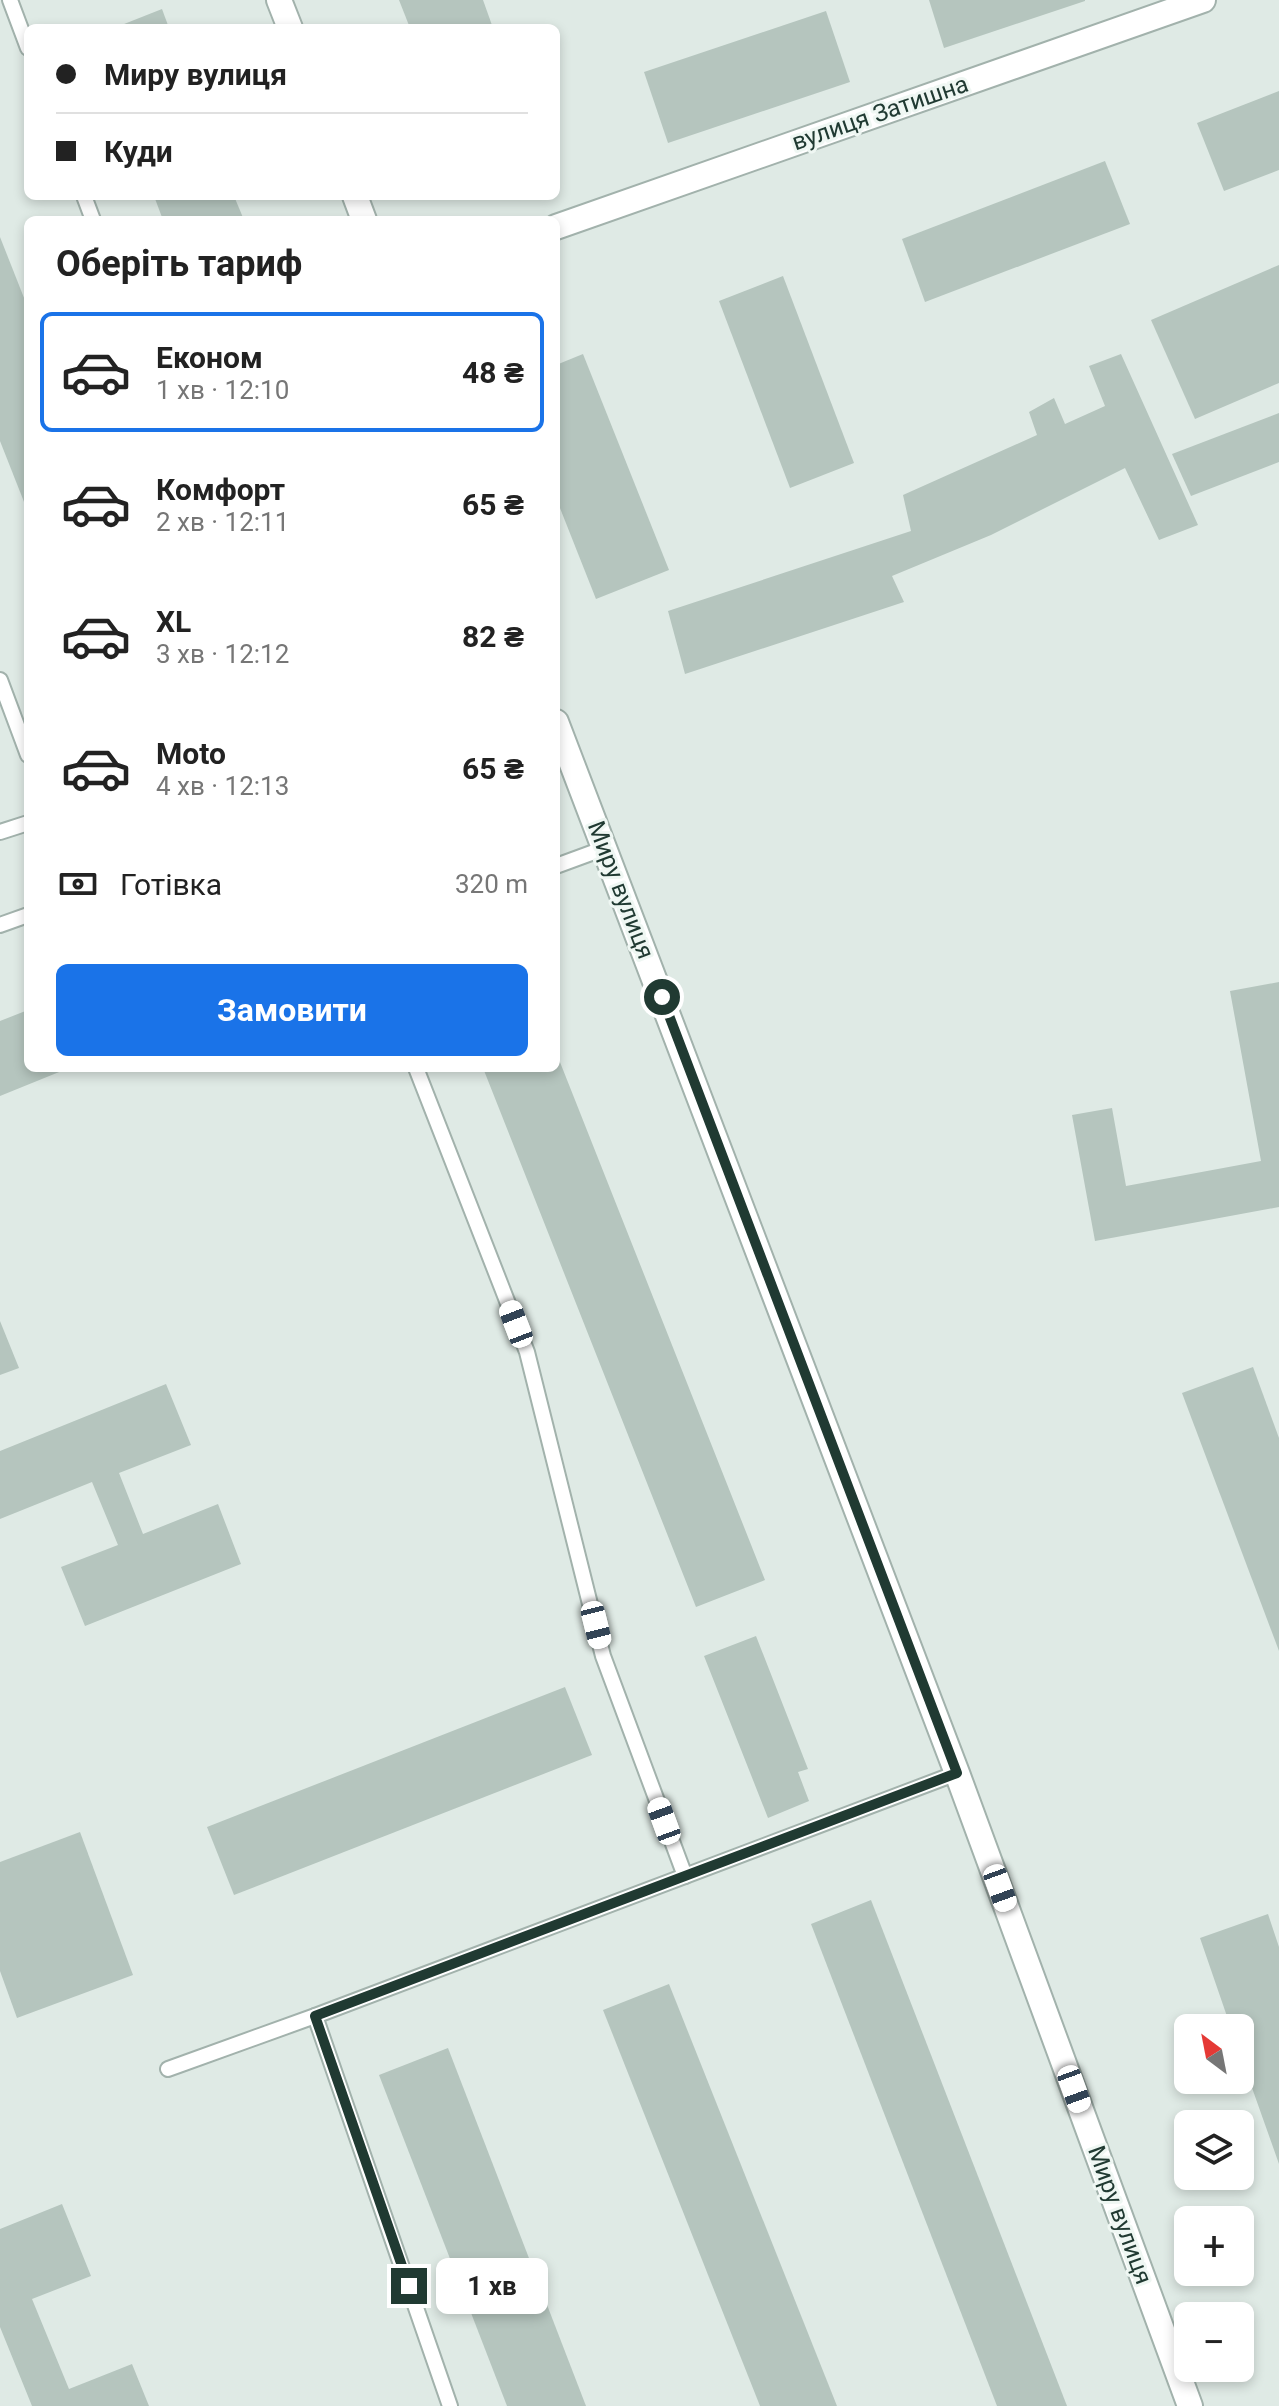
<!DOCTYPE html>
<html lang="uk">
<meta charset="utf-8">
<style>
:root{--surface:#fff;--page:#f6f6f6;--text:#222;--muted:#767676;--line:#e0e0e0;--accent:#1a73e8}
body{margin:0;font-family:Roboto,sans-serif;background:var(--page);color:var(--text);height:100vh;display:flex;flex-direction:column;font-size:30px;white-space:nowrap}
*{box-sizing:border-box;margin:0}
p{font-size:26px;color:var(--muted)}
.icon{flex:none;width:44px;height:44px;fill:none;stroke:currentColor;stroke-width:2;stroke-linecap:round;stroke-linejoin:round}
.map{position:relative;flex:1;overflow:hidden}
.drawer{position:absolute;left:24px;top:216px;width:536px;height:856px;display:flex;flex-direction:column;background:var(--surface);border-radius:12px;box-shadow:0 4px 12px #0003}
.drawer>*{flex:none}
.top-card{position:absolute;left:24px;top:24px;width:536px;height:176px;border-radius:12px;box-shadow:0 4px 12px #0003;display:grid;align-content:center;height:176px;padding:0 32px;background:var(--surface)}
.needle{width:52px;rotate:328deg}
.tools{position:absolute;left:1174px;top:2014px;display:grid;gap:16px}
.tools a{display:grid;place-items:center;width:80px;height:80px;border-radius:12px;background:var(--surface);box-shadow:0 4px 12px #0003;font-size:40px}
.end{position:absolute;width:36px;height:36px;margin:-18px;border:10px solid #203a32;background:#fff;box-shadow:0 0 0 4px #fff}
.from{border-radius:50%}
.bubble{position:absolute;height:56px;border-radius:12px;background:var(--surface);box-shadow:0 4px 12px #0003;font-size:26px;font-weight:700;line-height:56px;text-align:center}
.car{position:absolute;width:24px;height:48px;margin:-24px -12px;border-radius:10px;box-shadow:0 0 6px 2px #0007;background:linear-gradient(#fff 24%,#345 0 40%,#fff 0 76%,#345 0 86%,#fff 0)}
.top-card b{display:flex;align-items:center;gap:28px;height:76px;font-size:30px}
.top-card b+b{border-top:2px solid var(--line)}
.top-card i{width:20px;height:20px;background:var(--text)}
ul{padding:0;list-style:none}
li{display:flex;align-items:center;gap:24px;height:120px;margin:0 16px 12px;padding:0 16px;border:4px solid transparent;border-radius:12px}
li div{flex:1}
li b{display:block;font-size:30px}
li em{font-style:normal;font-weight:700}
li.active{border-color:var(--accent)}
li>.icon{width:72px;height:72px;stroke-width:1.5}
h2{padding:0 32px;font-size:36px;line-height:96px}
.pay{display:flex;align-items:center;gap:20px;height:88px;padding:0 32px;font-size:30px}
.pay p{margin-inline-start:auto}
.button{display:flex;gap:16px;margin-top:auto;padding:16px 32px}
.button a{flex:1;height:92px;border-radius:12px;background:var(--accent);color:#fff;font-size:32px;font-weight:700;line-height:92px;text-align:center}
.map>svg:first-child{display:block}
.building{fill:#b5c5be}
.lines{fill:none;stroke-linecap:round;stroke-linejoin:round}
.lane-casing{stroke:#a2b2ac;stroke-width:18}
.street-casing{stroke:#a2b2ac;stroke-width:28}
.lane{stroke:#fff;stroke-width:14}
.street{stroke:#fff;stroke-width:24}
.route{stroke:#203a32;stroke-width:10}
.labels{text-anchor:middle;stroke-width:6;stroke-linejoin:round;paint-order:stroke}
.street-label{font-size:24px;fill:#203a32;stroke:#eff7f3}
</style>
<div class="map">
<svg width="1279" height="2406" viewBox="0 0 1279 2406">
<rect width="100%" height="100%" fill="#dfeae5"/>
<g class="building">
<path d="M 399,0 L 483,0 L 493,28 L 410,28 Z"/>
<path d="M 929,0 L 1085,0 L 1085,1 L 944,48 Z"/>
<path d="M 162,9 L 169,28 L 114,28 Z"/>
<path d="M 826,11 L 850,82 L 668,143 L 644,72 Z"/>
<path d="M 1279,91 L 1279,170 L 1224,191 L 1197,123 Z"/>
<path d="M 1105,161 L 1130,224 L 925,302 L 902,239 Z"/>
<path d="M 154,196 L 234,196 L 244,220 L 163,220 Z"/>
<path d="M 0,237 L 28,308 L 28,512 L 0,441 Z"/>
<path d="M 1279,265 L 1279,383 L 1195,419 L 1151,320 Z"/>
<path d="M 783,276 L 854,463 L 790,488 L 719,301 Z"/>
<path d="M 583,354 L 669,570 L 596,599 L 556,498 L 556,365 Z"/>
<path d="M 1121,354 L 1198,525 L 1159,540 L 1125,468 L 991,535 L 892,576 L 904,602 L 685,674 L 668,611 L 911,531 L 903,495 L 1037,435 L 1029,412 L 1054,398 L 1065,424 L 1105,406 L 1089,366 Z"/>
<path d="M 1279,413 L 1279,462 L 1191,496 L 1172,454 Z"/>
<path d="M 1279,982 L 1279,1207 L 1095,1241 L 1072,1115 L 1112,1108 L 1126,1186 L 1261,1161 L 1230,991 Z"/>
<path d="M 28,1010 L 28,1068 L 69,1068 L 0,1096 L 0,1021 Z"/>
<path d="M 556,1052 L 765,1580 L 696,1607 L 483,1068 L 556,1068 Z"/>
<path d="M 0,1321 L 19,1368 L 0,1375 Z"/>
<path d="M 1253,1367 L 1279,1438 L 1279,1651 L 1182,1393 Z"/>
<path d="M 166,1384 L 191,1445 L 119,1473 L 143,1534 L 218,1504 L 241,1564 L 85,1626 L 61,1567 L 118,1545 L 92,1482 L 0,1519 L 0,1451 Z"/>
<path d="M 756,1636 L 808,1769 L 798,1772 L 809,1801 L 768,1818 L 704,1656 Z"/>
<path d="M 565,1687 L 592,1755 L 234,1895 L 207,1827 Z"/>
<path d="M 80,1832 L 133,1975 L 17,2018 L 0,1971 L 0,1862 Z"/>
<path d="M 871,1900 L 1067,2406 L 997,2406 L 811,1924 Z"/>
<path d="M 1268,1914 L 1279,1947 L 1279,2164 L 1240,2054 L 1240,2028 L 1231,2028 L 1200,1938 Z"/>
<path d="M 669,1984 L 837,2406 L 760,2406 L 603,2010 Z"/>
<path d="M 448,2048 L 586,2406 L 507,2406 L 379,2075 Z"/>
<path d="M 62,2204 L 91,2276 L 32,2299 L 69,2389 L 132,2364 L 149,2406 L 32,2406 L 0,2327 L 0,2229 Z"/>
</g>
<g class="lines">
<defs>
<g id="lane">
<path d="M 10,0 L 28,48"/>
<path d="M 84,196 L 93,220"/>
<path d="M 0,680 L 28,755"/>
<path d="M 0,832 L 28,823"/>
<path d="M 556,866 L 605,848"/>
<path d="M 0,925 L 28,915"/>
<path d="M 416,1068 L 527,1352 L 603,1656 L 685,1876"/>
<path d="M 168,2069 L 315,2016"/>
<path d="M 450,2406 L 315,2016 L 957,1773"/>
</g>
<g id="street">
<path d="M 279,0 L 290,28"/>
<path d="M 355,196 L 364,220"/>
<path d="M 556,227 L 1203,0"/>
<path d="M 556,722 L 957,1773 L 1190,2406"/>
</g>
</defs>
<use href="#lane" class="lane-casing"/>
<use href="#street" class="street-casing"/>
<use href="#lane" class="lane"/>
<use href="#street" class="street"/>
</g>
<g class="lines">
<path class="route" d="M 409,2286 L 315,2016 L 957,1773 L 662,997"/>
</g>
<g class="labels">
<g class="street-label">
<text transform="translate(880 113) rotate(-19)" y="8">вулиця Затишна</text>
<text transform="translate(621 890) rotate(69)" y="8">Миру вулиця</text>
<text transform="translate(1120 2215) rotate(70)" y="8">Миру вулиця</text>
</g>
</g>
</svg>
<div class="tools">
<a><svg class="needle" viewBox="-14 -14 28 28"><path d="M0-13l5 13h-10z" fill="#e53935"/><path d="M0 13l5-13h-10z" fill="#767676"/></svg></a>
<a><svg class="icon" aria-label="layers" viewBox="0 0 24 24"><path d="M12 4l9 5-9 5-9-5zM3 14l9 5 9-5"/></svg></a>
<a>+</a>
<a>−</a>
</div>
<i class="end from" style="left:662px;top:997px"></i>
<i class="end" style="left:409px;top:2286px"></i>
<div class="bubble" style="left:436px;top:2258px;width:112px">1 хв</div>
<i class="car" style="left:516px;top:1324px;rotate:339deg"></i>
<i class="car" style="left:596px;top:1625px;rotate:166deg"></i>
<i class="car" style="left:664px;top:1821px;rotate:340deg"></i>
<i class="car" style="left:1000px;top:1888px;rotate:160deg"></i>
<i class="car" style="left:1074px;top:2089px;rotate:160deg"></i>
<div class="top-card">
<b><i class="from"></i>Миру вулиця</b>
<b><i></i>Куди</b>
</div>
<section class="drawer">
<h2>Оберіть тариф</h2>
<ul>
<li class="active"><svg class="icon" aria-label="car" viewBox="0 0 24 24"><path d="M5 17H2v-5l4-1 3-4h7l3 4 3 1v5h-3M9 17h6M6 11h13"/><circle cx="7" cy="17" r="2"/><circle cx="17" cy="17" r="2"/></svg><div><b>Економ</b><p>1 хв · 12:10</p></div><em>48 ₴</em></li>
<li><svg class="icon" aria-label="car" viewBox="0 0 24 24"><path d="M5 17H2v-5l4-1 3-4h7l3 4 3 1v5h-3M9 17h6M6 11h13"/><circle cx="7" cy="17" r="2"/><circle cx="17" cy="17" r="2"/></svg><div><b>Комфорт</b><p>2 хв · 12:11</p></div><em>65 ₴</em></li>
<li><svg class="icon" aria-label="car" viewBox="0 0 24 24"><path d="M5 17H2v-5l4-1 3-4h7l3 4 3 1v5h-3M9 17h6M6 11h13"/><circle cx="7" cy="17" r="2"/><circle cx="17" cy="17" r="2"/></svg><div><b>XL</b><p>3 хв · 12:12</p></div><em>82 ₴</em></li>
<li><svg class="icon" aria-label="car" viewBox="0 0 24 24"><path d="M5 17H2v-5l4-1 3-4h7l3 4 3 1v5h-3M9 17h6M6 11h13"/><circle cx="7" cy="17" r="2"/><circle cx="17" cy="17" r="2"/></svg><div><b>Moto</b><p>4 хв · 12:13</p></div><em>65 ₴</em></li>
</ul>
<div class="pay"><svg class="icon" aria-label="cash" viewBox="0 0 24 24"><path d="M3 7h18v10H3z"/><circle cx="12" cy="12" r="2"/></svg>Готівка<p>320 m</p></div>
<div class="button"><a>Замовити</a></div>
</section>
</div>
